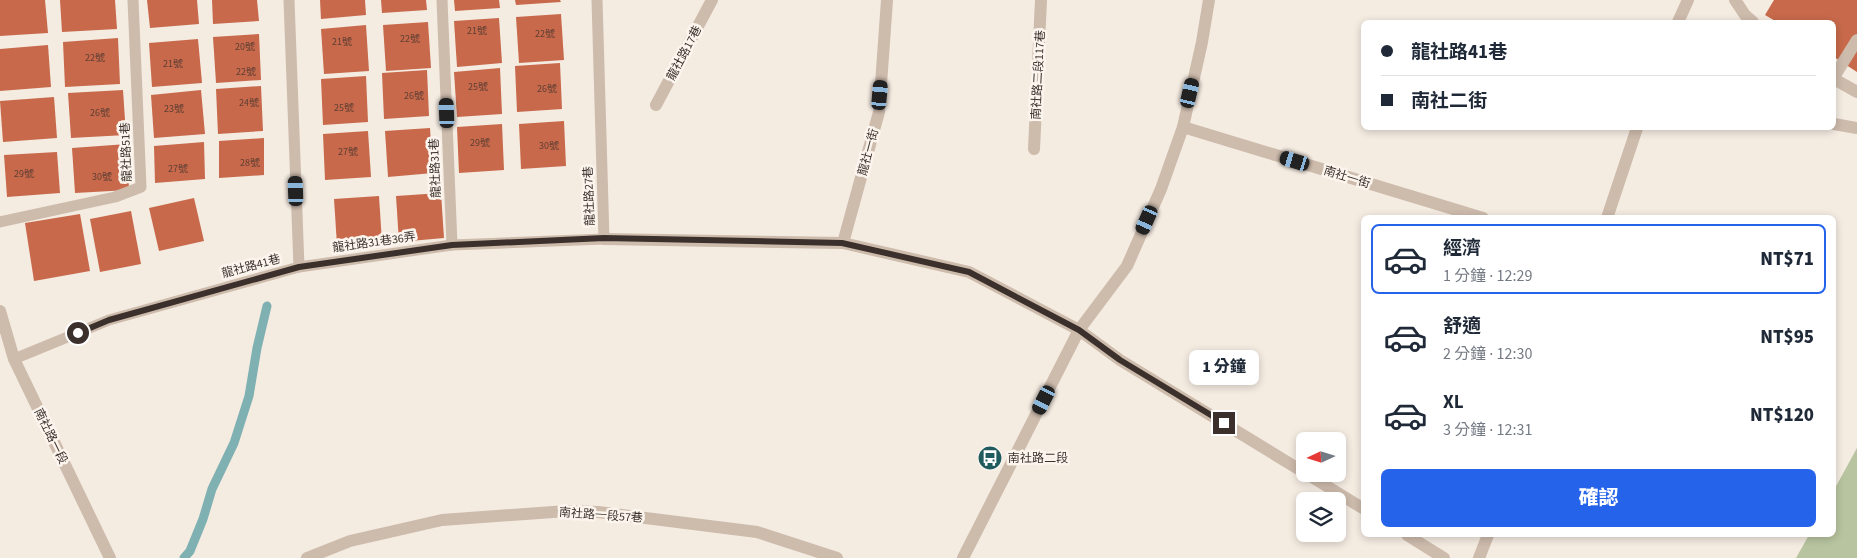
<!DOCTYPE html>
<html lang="zh-TW">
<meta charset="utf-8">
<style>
:root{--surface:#fff;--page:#f6f6f7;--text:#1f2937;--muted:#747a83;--line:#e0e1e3;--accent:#2563eb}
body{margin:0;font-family:"Source Sans 3","Noto Sans TC",sans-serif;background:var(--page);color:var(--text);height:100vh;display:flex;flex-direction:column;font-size:19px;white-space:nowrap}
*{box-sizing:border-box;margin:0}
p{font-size:16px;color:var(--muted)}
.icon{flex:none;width:28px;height:28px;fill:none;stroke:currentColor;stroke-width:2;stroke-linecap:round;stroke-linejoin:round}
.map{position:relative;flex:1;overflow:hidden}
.sheet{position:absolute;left:1361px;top:215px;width:475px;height:322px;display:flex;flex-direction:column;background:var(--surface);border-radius:8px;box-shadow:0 2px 8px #0003}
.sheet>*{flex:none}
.hud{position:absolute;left:1361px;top:20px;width:475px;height:110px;border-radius:8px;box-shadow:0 2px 8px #0003;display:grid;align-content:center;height:110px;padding:0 20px;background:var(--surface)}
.needle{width:32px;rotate:266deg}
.controls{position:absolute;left:1296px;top:432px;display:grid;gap:10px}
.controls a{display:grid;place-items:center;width:50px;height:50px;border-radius:8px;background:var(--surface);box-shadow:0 2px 8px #0003;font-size:25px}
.end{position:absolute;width:22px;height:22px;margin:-11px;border:6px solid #3b302b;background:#fff;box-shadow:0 0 0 2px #fff}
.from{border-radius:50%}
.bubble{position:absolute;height:35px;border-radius:8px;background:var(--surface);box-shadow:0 2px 8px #0003;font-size:16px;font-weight:800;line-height:35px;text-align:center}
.car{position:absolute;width:15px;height:30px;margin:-15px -8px;border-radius:6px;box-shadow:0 0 4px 1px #0007;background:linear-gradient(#222 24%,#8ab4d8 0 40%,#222 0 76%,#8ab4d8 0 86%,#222 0)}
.hud b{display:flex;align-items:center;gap:18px;height:48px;font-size:19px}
.hud b+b{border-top:1px solid var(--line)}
.hud i{width:12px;height:12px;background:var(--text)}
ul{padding:9px 0 0;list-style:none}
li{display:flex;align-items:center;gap:15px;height:70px;margin:0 10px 8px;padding:0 10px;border:2px solid transparent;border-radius:8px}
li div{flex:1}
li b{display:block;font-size:19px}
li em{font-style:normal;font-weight:800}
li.selected{border-color:var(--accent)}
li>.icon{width:45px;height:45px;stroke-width:1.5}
.button{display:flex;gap:10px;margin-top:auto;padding:10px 20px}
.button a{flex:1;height:58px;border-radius:8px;background:var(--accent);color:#fff;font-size:20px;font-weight:800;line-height:58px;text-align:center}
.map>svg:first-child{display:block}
.green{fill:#b8c4a0}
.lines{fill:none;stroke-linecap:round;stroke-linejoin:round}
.stream{stroke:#7fb0b2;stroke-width:9}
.building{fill:#c8694b}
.service{stroke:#cdbbac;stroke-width:11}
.minor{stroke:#cdbbac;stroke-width:12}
.route{stroke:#3b302b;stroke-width:6}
.labels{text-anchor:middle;stroke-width:5;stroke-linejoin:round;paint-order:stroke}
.number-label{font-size:10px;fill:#5e3e33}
.street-label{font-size:12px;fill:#3b302b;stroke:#fbf5ee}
.poi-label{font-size:12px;fill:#3b302b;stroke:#fbf5ee;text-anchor:start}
</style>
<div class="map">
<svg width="1857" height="558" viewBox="0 0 1857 558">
<rect width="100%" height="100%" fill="#f4ebe1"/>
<path class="green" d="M 1857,448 L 1857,558 L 1796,558 L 1809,535 L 1834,535 L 1834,490 Z"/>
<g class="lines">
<path class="stream" d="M 184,558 L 190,551 L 203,519 L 212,489 L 234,443 L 249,396 L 257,348 L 267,306"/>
</g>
<g class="building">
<path d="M 0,0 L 45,0 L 48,33 L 0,36 Z"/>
<path d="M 60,0 L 115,0 L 117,29 L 62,32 Z"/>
<path d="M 147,0 L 197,0 L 199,24 L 150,28 Z"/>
<path d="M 212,0 L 257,0 L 259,21 L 213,24 Z"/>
<path d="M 320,0 L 365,0 L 366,15 L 321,19 Z"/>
<path d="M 381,0 L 426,0 L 427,10 L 382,13 Z"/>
<path d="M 454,0 L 499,0 L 500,8 L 455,11 Z"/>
<path d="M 515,0 L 560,0 L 561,2 L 516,5 Z"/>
<path d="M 1774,0 L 1857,0 L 1857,72 L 1834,57 L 1834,22 L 1777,22 L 1765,15 Z"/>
<path d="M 561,14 L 564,60 L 519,63 L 516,17 Z"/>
<path d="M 499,18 L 502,63 L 457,67 L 454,21 Z"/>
<path d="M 428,22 L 431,68 L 386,71 L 383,25 Z"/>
<path d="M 366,25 L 369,71 L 324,74 L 321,29 Z"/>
<path d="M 259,34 L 261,80 L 216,83 L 213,37 Z"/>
<path d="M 118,38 L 120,84 L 65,87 L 63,42 Z"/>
<path d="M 198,39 L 202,83 L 152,87 L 149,43 Z"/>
<path d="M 48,45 L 51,87 L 0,91 L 0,49 Z"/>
<path d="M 560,63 L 562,109 L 517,112 L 515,66 Z"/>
<path d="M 500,68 L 502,114 L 457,117 L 454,72 Z"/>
<path d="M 427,70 L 429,116 L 384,119 L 382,73 Z"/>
<path d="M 366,76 L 368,122 L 323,125 L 321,79 Z"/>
<path d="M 261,86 L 263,131 L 218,134 L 216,89 Z"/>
<path d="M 123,90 L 126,135 L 71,138 L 68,93 Z"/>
<path d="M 201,90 L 205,134 L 154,138 L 151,95 Z"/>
<path d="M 54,97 L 57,138 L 3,142 L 0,101 Z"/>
<path d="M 564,121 L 566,166 L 521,169 L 519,124 Z"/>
<path d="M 502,124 L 504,170 L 459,173 L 457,127 Z"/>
<path d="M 430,128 L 433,173 L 388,177 L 385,131 Z"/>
<path d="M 368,131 L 371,177 L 325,180 L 323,134 Z"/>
<path d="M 264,138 L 264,175 L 219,178 L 219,141 Z"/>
<path d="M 204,142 L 205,179 L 155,183 L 154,146 Z"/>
<path d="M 127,144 L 129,190 L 75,193 L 72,148 Z"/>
<path d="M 57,152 L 60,193 L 7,197 L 4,155 Z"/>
<path d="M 441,193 L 444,238 L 399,242 L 396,196 Z"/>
<path d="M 379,196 L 382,242 L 337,245 L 334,199 Z"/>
<path d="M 194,198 L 204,241 L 159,251 L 149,208 Z"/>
<path d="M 131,211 L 141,264 L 100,272 L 90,219 Z"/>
<path d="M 80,214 L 90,271 L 34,281 L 25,223 Z"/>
</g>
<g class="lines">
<g class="service">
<path d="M 289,0 L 299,267"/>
<path d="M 442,0 L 452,245"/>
<path d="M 0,222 L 115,197 L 141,187 L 133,0"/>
<path d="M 14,359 L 109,320 L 299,267 L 452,245 L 604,239 L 597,0"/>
</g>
<g class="minor">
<path d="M 1735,0 L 1745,15 L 1753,22"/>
<path d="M 1678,22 L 1688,0"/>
<path d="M 1834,77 L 1857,40"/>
<path d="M 1834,79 L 1857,92"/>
<path d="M 656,105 L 712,0"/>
<path d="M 1834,124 L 1857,128"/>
<path d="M 1183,127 L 1483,218"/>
<path d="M 1034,149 L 1041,0"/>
<path d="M 1607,218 L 1637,128"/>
<path d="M 604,239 L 843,243 L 969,272 L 1079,330 L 1120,360 L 1305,473"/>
<path d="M 843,243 L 879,112 L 887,0"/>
<path d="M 0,311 L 14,359 L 110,558"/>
<path d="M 1307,474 L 1364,509"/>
<path d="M 1407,535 L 1444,558"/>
<path d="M 307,558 L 350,541 L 442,520 L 567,511 L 598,512 L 757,532 L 837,558"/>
<path d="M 963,558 L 1079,330 L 1127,266 L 1161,189 L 1183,127 L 1202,42 L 1209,0"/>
<path d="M 1479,558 L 1488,535"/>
</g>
</g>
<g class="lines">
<path class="route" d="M 78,333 L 109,320 L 299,267 L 452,245 L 604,238 L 842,243 L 969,272 L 1079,330 L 1120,360 L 1224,423"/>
</g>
<defs>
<symbol id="bus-disc" viewBox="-11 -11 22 22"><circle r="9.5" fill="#1f5a5e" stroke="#fbf5ee"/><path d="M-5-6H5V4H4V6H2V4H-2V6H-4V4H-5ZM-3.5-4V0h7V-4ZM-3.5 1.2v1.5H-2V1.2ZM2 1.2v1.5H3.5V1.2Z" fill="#fff"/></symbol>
</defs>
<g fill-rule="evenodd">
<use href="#bus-disc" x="976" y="444" width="28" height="28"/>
</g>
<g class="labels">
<g class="number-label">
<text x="477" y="34">21號</text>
<text x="545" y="37">22號</text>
<text x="410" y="42">22號</text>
<text x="342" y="45">21號</text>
<text x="245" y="50">20號</text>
<text x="95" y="61">22號</text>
<text x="173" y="67">21號</text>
<text x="246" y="75">22號</text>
<text x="478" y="90">25號</text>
<text x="547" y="92">26號</text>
<text x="414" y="99">26號</text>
<text x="249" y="106">24號</text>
<text x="344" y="111">25號</text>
<text x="174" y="112">23號</text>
<text x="100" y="116">26號</text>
<text x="480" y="146">29號</text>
<text x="549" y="149">30號</text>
<text x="348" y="155">27號</text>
<text x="250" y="166">28號</text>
<text x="178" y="172">27號</text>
<text x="24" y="177">29號</text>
<text x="102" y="180">30號</text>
</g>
<g class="street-label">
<text transform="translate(684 53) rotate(-62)" y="4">龍社路17巷</text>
<text transform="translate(1038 75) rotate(-87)" y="4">南社路二段117巷</text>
<text transform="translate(126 152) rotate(-92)" y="4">龍社路51巷</text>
<text transform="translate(868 152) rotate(-75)" y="4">龍社一街</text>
<text transform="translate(435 168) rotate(-92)" y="4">龍社路31巷</text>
<text transform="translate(1347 177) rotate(17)" y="4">南社一街</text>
<text transform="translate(589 196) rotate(-92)" y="4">龍社路27巷</text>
<text transform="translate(374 242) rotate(-8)" y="4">龍社路31巷36弄</text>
<text transform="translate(251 266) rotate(-15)" y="4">龍社路41巷</text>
<text transform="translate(51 436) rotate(64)" y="4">南社路一段</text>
<text transform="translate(601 515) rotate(4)" y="4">南社路一段57巷</text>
</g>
<g class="poi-label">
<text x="1008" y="462">南社路二段</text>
</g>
</g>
</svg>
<div class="controls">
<a><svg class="needle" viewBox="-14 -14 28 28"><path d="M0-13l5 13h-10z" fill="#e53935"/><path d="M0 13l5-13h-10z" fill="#747a83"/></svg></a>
<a><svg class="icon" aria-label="layers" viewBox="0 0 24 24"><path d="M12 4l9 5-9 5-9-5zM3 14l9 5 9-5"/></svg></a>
</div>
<i class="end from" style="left:78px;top:333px"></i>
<i class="end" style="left:1224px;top:423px"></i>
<div class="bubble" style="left:1189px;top:350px;width:70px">1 分鐘</div>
<i class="car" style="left:1190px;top:93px;rotate:13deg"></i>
<i class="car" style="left:880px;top:95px;rotate:5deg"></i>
<i class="car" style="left:447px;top:113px;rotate:358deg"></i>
<i class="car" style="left:1295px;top:161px;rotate:287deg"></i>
<i class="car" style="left:296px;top:191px;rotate:358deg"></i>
<i class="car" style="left:1147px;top:220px;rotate:204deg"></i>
<i class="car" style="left:1044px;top:400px;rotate:207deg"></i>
<div class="hud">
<b><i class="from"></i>龍社路41巷</b>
<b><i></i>南社二街</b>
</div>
<section class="sheet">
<ul>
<li class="selected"><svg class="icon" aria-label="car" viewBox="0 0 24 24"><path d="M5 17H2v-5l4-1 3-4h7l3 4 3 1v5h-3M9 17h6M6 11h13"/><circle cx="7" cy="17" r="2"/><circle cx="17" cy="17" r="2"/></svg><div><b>經濟</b><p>1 分鐘 · 12:29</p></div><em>NT$71</em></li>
<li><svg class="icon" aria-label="car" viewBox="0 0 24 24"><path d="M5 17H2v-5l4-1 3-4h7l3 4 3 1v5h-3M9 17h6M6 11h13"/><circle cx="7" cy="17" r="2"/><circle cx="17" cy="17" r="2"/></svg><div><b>舒適</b><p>2 分鐘 · 12:30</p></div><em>NT$95</em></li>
<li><svg class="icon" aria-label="car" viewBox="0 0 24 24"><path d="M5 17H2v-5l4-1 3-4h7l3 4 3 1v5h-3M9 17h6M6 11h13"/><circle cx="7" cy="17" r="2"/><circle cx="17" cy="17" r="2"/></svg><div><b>XL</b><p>3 分鐘 · 12:31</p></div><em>NT$120</em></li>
</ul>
<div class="button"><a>確認</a></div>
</section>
</div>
